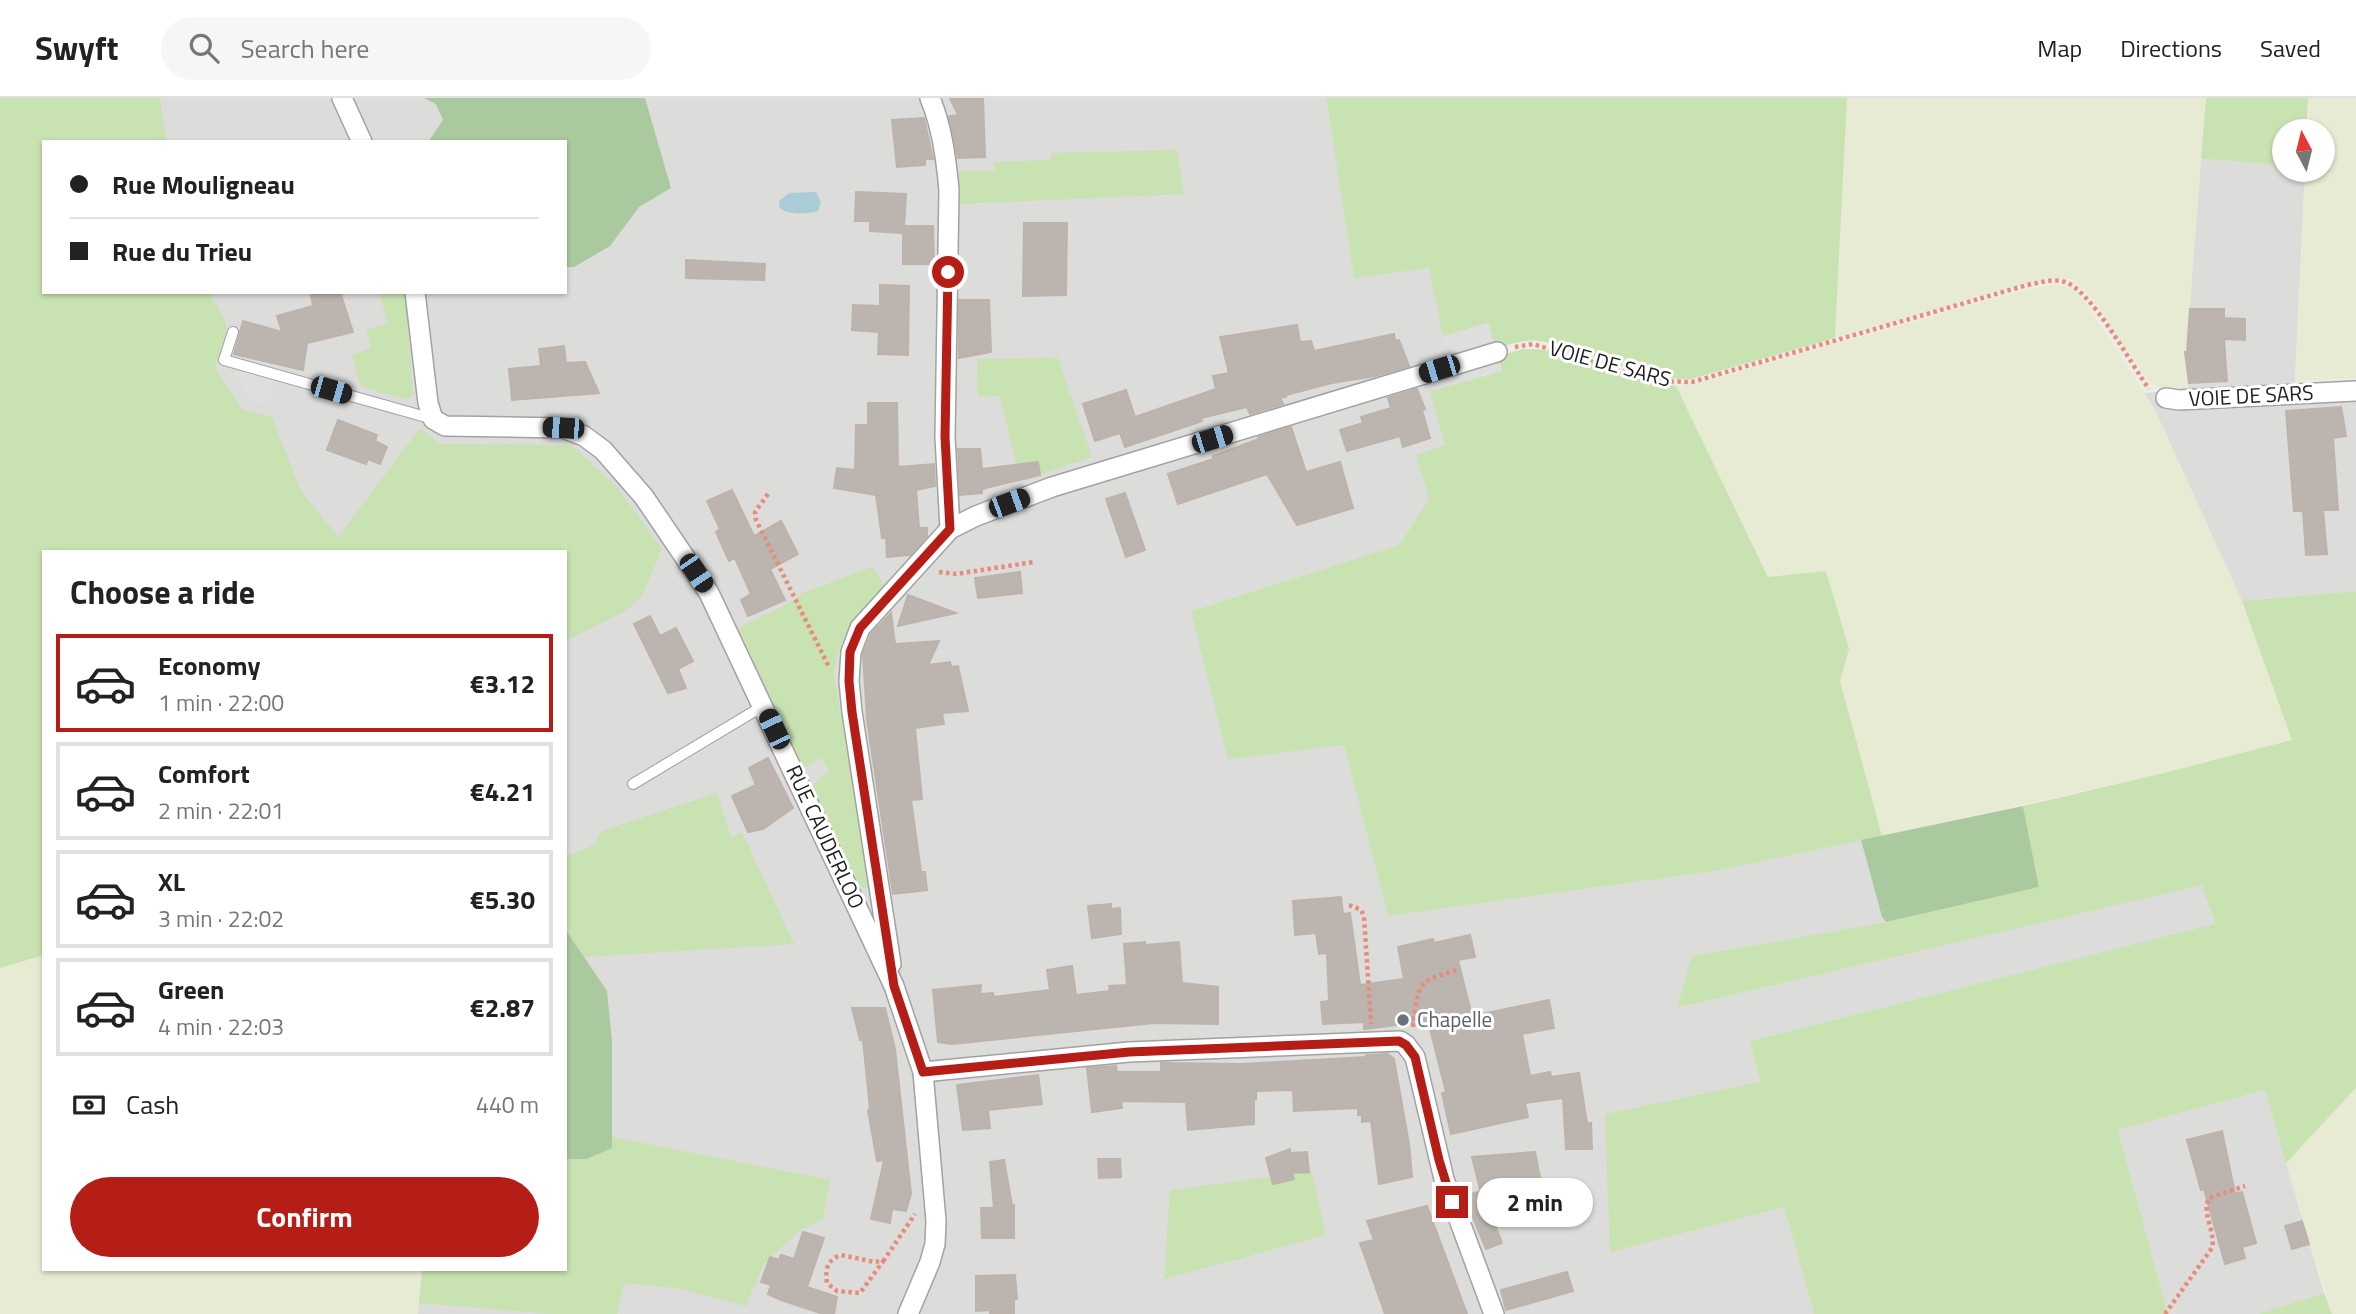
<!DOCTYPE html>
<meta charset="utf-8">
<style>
:root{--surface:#fff;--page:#f6f6f6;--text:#222;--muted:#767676;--line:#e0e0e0;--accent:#b51d17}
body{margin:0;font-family:"Titillium Web",sans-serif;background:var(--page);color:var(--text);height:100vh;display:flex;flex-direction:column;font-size:26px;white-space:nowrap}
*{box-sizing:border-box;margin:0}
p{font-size:23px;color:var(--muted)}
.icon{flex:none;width:38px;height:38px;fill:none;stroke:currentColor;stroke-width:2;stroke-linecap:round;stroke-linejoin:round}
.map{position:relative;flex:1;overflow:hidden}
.drawer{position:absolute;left:42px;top:452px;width:525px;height:721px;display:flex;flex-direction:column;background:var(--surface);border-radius:0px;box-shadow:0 2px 5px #0004}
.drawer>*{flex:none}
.banner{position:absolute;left:42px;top:42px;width:525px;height:154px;border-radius:0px;box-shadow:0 2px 5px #0004;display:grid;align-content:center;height:154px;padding:0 28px;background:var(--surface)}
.needle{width:46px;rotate:353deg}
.controls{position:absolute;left:2272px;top:21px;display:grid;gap:14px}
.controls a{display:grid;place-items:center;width:63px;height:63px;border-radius:50%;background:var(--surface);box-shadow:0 2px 5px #0004;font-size:35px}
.end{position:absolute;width:32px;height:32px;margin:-16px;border:9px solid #b51d17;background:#fff;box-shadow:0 0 0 4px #fff}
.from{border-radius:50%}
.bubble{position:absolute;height:49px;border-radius:24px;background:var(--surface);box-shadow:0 2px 5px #0004;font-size:23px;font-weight:700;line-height:49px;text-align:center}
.car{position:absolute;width:21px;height:42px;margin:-21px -10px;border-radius:9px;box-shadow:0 0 5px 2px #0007;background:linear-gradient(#222 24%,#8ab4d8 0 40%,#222 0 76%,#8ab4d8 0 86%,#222 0)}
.banner b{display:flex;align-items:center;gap:24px;height:66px;font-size:26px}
.banner b+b{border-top:2px solid var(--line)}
.banner i{width:18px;height:18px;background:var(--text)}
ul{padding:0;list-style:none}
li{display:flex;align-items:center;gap:21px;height:98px;margin:0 14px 10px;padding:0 14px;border:4px solid var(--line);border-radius:0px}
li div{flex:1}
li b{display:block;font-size:26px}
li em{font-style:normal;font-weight:700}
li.current{border-color:var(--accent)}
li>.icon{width:63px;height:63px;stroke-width:1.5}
h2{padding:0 28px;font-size:32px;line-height:84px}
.pay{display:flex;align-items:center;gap:18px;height:77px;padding:0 28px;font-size:26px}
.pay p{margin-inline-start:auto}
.cta{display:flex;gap:14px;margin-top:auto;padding:14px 28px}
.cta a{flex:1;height:80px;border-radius:42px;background:var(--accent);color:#fff;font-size:28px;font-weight:700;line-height:80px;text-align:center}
header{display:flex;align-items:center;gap:42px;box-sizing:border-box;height:98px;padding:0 35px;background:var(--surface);border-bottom:2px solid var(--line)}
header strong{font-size:33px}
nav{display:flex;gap:38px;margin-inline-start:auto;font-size:24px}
.search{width:490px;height:63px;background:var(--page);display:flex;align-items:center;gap:18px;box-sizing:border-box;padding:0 24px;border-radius:38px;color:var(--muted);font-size:26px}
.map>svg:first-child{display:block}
.residential{fill:#dcdcdb}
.farmland{fill:#e8ebd3}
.grass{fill:#c8e2b1}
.forest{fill:#aac99f}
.parking{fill:#dedede}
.water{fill:#abcbd7}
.building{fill:#bbb4af;stroke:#beb3aa;stroke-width:2}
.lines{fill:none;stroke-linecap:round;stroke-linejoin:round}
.service-casing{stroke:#a2a2a2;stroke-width:12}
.minor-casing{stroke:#a2a2a2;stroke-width:22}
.path{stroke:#e98b7b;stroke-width:4.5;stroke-dasharray:3.5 3.5;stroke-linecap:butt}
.service{stroke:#fff;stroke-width:10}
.minor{stroke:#fff;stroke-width:19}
.route{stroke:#b51d17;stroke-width:9}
.worship-dot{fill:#6b7280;stroke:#fff;stroke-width:2.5}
.labels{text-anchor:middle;stroke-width:6;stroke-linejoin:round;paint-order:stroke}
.street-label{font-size:21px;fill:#1e1e1e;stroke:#fff}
.worship-label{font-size:21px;fill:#5b616d;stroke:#fff;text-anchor:start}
</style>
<header>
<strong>Swyft</strong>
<div class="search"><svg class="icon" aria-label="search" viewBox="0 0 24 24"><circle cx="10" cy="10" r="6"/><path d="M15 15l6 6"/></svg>Search here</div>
<nav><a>Map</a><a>Directions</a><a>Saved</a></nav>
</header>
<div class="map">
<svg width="2356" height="1216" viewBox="0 0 2356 1216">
<rect width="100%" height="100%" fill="#eeece6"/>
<g class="residential">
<path d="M 106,0 L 1326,0 L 1354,179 L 1429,170 L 1435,195 L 1488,225 L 1445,347 L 1429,401 L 1399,447 L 1191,513 L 1344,647 L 1388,818 L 1715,773 L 1861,742 L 1882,819 L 1886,824 L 1692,858 L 1678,910 L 2202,786 L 2215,827 L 1750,943 L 1760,984 L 1610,1153 L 1784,1109 L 1814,1216 L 418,1216 L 422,1171 L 565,1171 L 565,453 L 279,453 L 148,194 L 565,194 L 565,44 L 114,44 Z"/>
<path d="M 2201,61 L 2284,67 L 2284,72 L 2305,72 L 2294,301 L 2356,298 L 2356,493 L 2242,503 L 2154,310 L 2144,295 L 2166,293 L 2188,286 L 2186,256 Z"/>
<path d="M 2265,992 L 2324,1195 L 2258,1216 L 2168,1216 L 2118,1032 Z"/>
</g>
<g class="farmland">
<path d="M 1847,0 L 2206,0 L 2186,256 L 2188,291 L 2166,293 L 2150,285 L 2088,195 L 2073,182 L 2065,180 L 2043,181 L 1836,240 Z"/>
<path d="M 2308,0 L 2356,0 L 2356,280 L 2295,283 L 2305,72 L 2322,72 L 2322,33 L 2306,33 Z"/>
<path d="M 2058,186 L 2073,192 L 2083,201 L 2154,310 L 2242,503 L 2292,642 L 2168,674 L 1882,738 L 1840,583 L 1849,551 L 1826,473 L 1769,480 L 1676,288 L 1692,287 L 2027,191 Z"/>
<path d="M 44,857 L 44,1171 L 422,1171 L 418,1216 L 0,1216 L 0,870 Z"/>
<path d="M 2356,990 L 2356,1216 L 2332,1216 L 2286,1065 Z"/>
</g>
<g class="grass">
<path d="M 0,0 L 160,0 L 166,44 L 44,44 L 44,194 L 208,194 C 234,232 228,228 215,269 L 242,311 L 272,319 L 301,393 L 338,439 L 420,330 L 440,346 L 571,347 L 617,389 L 662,451 L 642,498 L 625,513 L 565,543 L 565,453 L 44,453 L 44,857 L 0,870 Z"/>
<path d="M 1326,0 L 1847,0 L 1835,240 L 1691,281 C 1636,282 1591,250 1538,243 C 1524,241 1509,247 1495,250 L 1488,225 L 1443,238 L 1429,170 L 1354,180 Z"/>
<path d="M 2206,0 L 2308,0 L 2306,33 L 2284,33 L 2284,67 L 2201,61 Z"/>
<path d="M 1177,52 L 1184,96 L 959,106 L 959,73 L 994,73 L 994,64 L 1051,62 L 1051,55 Z"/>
<path d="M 379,194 L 403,194 L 406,204 L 413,296 L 409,300 L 400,300 L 360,288 L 352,257 L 371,250 L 366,232 L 388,225 Z"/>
<path d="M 1523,251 C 1569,249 1627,282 1676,288 L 1768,479 L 1826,473 L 1849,551 L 1840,583 L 1882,738 L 1715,773 L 1388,818 L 1344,647 L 1228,661 L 1191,513 L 1399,447 L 1429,401 L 1416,357 L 1445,347 L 1430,293 L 1502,273 L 1498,258 Z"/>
<path d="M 1058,260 L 1092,359 L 1025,382 L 1022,367 L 1017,368 L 1016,365 L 1000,298 L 978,299 L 977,261 Z"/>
<path d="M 872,469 L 886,490 C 857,516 838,537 834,578 L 870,785 L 870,790 L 863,790 L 857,786 L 811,689 L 829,673 L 822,660 L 802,670 L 739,539 L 739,532 L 746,526 L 795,502 L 800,496 Z"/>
<path d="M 2356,493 L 2356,990 L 2286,1065 L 2265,992 L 2118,1032 L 2168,1216 L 1814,1216 L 1784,1109 L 1610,1154 L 1605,1016 L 1760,984 L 1750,943 L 2215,826 L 2202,787 L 1677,910 L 1692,858 L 1886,824 L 2039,789 L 2023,708 L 2168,674 L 2292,642 L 2242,503 Z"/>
<path d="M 717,695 L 731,739 L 742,734 L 794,846 L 584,859 L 565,831 L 565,758 L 595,747 L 601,733 Z"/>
<path d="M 612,1039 L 830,1082 L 823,1121 L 800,1132 L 764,1166 L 746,1208 L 677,1190 L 624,1185 L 617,1216 L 553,1216 L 419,1205 L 422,1171 L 565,1171 L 565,1061 L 588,1061 L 611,1050 Z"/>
<path d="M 1312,1074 L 1326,1137 L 1164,1181 L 1170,1092 Z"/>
<path d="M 2324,1195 L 2332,1216 L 2258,1216 L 2261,1215 Z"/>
</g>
<g class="forest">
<path d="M 424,0 L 645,0 L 671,90 L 639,109 L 610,148 L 574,169 L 565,169 L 565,44 L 428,44 L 443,22 L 436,6 Z"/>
<path d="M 2023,708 L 2039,789 L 1886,824 L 1882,819 L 1861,742 Z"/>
<path d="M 565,831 L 607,893 L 612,942 L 612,1050 L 587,1061 L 565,1061 Z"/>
</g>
<g class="parking">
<path d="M 1488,225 L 1502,273 L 1430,293 L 1425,275 L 1452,267 L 1443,238 Z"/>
<path d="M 235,265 L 279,278 L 267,306 L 249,302 L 234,272 Z"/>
</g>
<path class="water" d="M 816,94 L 821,104 L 818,113 L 814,114 C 804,116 787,117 779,109 L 780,102 L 790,95 Z"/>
<g class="building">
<path d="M 950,0 L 983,0 L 985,59 L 958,60 L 949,18 L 958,17 Z"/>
<path d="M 924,20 L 933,61 L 925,61 L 925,67 L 897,69 L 892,22 Z"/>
<path d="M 856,94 L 906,96 L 904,128 L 933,128 L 934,166 L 903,166 L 903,135 L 870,133 L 870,123 L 855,123 Z"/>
<path d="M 1024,125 L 1067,125 L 1066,197 L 1023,198 Z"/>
<path d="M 686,162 L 765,166 L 764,182 L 686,180 Z"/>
<path d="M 880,187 L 909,188 L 908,257 L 878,256 L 879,234 L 852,232 L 853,207 L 880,208 Z"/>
<path d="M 324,194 L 340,194 L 353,234 L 307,245 L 303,272 L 234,256 L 243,223 L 282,234 L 277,218 L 313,208 L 311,197 Z"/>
<path d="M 959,202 L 989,202 L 991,254 L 959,260 Z"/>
<path d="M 2190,211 L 2224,211 L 2224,220 L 2245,221 L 2245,242 L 2224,241 L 2227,283 L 2189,285 L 2185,254 L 2187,254 Z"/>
<path d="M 1297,227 L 1300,244 L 1311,243 L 1314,253 L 1394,236 L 1395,243 L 1399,242 L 1409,268 L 1375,278 L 1332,285 L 1286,297 L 1286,299 L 1280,300 L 1283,306 L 1250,316 L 1247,309 L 1201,320 L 1202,323 L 1125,349 L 1120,335 L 1095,343 L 1083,306 L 1126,292 L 1135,319 L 1216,291 L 1213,278 L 1229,275 L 1220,239 Z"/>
<path d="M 564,248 L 566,265 L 585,264 L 599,295 L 512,302 L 509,271 L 541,268 L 539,251 Z"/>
<path d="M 1417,291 L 1425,311 L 1422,312 L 1430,340 L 1403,349 L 1400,338 L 1347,353 L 1340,332 L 1363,325 L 1361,319 L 1391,310 L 1388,300 Z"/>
<path d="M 868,305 L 897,305 L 898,369 L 934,366 L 935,388 L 916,392 L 919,430 L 927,430 L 927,438 L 910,457 L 887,459 L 886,440 L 882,440 L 876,397 L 834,390 L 837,370 L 855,372 L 856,327 L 868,327 Z"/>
<path d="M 2341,309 L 2346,338 L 2333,340 L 2338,412 L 2323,412 L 2327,456 L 2306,457 L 2303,413 L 2294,413 L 2286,313 Z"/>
<path d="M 338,322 L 377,337 L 375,343 L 387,349 L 380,366 L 368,361 L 366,366 L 327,352 Z"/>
<path d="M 1291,329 L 1306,374 L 1340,364 L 1353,410 L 1297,427 L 1267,376 L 1178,406 L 1168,376 L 1213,361 L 1213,358 L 1259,341 L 1258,339 Z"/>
<path d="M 958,351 L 980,351 L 982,371 L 1038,364 L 1040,377 L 982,391 L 982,395 L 960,397 Z"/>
<path d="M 732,392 L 754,438 L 781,423 L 798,456 L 770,471 L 785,502 L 748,518 L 741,502 L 751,496 L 735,460 L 729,463 L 716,434 L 720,431 L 707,403 Z"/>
<path d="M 1125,395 L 1145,452 L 1126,459 L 1106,401 Z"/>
<path d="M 1020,474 L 1022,495 L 978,500 L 975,480 Z"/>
<path d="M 908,497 L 956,515 L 898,528 Z"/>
<path d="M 891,515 L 895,546 L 939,543 L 928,567 L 950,564 L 951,569 L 958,568 L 968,613 L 942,615 L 944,626 L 915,630 L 922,701 L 911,702 L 921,774 L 925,774 L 927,792 L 893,796 L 867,622 L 863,556 L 871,536 Z"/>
<path d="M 650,518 L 660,538 L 676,530 L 693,563 L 678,571 L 686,590 L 668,595 L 634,526 Z"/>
<path d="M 768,660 L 793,710 L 763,731 L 748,734 L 732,698 L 756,687 L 749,670 Z"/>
<path d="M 1341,799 L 1343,816 L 1350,815 L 1360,887 L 1404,881 L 1398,849 L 1433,841 L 1434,845 L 1470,837 L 1475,859 L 1458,862 L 1472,918 L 1549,902 L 1554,930 L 1522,936 L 1530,978 L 1550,974 L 1551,979 L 1579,975 L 1587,1025 L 1591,1025 L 1592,1051 L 1566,1051 L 1563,1000 L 1525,1005 L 1528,1019 L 1451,1036 L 1442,995 L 1446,994 L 1428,923 L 1364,931 L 1364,924 L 1323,926 L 1321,904 L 1329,903 L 1327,855 L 1319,856 L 1316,835 L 1295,837 L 1293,803 Z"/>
<path d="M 1111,806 L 1111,811 L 1120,810 L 1121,836 L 1092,840 L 1088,808 Z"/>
<path d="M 1145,844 L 1145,847 L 1179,844 L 1182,885 L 1218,889 L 1218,926 L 1154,925 L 952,946 L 938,944 L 933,892 L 981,887 L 980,896 L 993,895 L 994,899 L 1050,892 L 1047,872 L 1072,868 L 1076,897 L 1110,893 L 1109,888 L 1127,887 L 1124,846 Z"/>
<path d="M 852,910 L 885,910 L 895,951 L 911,1096 L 906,1113 L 892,1111 L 890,1125 L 871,1121 L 884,1062 L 877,1063 L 868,1012 L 870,1011 L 863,942 L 860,942 Z"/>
<path d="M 1388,956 L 1394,961 L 1409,1046 L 1412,1079 L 1379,1086 L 1371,1023 L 1362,1024 L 1362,1017 L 1358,1017 L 1358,1010 L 1294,1013 L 1293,992 L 1256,993 L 1256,1001 L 1254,1001 L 1254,1026 L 1188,1032 L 1186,1004 L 1121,1003 L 1122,1010 L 1092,1014 L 1087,970 L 1116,968 L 1117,974 L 1161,974 L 1161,965 L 1242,966 L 1366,959 L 1366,957 Z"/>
<path d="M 1038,977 L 1042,1006 L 988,1012 L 990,1030 L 963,1032 L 957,987 Z"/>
<path d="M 2222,1033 L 2235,1095 L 2242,1094 L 2256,1145 L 2242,1149 L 2245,1160 L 2225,1166 L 2204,1091 L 2201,1092 L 2187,1042 Z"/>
<path d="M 1290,1051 L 1290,1055 L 1307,1054 L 1309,1074 L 1292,1075 L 1294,1081 L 1273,1086 L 1266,1060 Z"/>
<path d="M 1535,1054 L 1540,1080 L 1480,1091 L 1472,1059 Z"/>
<path d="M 1098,1061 L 1120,1061 L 1121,1079 L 1099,1080 Z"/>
<path d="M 1004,1062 L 1012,1107 L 1014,1107 L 1014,1140 L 982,1140 L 981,1110 L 994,1110 L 990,1064 Z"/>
<path d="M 1485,1092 L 1490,1114 L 1502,1145 L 1486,1151 L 1464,1098 Z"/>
<path d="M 1427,1108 L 1467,1216 L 1385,1216 L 1360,1145 L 1374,1142 L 1367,1123 Z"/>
<path d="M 2302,1123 L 2309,1146 L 2292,1151 L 2285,1128 Z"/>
<path d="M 803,1134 L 824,1140 L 807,1189 L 837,1199 L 834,1216 L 823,1216 L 781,1202 L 768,1196 L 771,1187 L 761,1184 L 770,1159 L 779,1162 L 781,1157 L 794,1161 Z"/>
<path d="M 1567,1174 L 1573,1193 L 1506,1212 L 1501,1192 Z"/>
<path d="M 1015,1177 L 1017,1201 L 1014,1201 L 1014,1215 L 990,1216 L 990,1212 L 976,1213 L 976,1178 Z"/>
</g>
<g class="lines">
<defs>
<g id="service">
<path d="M 233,234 L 224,262 L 433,321"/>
<path d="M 633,686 L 763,608"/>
</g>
<g id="minor">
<path d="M 342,0 L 362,44"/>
<path d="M 415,194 L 428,305 L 433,321 L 445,328 L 563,330 L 584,338 L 603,352 L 644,399 L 709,495 L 894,888 L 923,974 L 936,1123 L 935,1146 L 930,1164 L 908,1216"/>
<path d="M 2166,300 L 2179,302 L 2356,293"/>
<path d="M 950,431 L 976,418 L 1052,389 L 1497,254"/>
<path d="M 891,866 L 852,614 L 849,583 L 851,554 L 860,530 L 950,431 L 945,339 L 949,92 C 946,60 942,29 930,0"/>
<path d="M 923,974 L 1129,954 L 1400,943 L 1406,947 L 1415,959 L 1444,1081 L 1494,1216"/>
</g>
</defs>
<use href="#service" class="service-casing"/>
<use href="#minor" class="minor-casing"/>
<g class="path">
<path d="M 1515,249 L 1533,246 L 1657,283 L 1692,284 L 2027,187 C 2040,185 2052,180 2065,184 C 2092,193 2131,266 2149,291"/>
<path d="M 768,396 L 755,414 L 756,422 L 829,569"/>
<path d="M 939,474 L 956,476 L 1034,464"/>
<path d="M 1349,807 L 1361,812 L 1364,818 L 1371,926"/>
<path d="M 1413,929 C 1419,886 1415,884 1457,872"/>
<path d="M 884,1162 L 860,1195 L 837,1193 L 827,1185 C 825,1171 827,1162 841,1157 L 875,1164 L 884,1162 L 915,1116"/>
<path d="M 2165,1216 L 2212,1150 C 2216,1133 2201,1116 2209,1100 L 2245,1088"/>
</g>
<use href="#service" class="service"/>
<use href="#minor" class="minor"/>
</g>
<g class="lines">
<path class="route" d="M 948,174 L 945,339 L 950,431 L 860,530 L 850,554 L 849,583 L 852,614 L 894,888 L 923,974 L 1129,954 L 1399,943 L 1406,947 L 1415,959 L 1439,1062 L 1452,1104"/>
</g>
<circle class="worship-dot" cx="1403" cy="922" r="7"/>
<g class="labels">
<g class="street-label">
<text transform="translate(1610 266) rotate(15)" y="7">VOIE DE SARS</text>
<text transform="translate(2251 298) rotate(-3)" y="7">VOIE DE SARS</text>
<text transform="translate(825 739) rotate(65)" y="7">RUE CAUDERLOO</text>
</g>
<g class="worship-label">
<text x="1417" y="929">Chapelle</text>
</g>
</g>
</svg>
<div class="controls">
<a><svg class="needle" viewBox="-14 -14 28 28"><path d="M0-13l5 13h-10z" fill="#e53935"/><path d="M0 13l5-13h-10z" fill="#767676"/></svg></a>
</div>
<i class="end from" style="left:948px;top:174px"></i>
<i class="end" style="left:1452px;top:1104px"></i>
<div class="bubble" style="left:1477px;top:1080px;width:116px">2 min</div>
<i class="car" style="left:1439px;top:271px;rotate:253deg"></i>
<i class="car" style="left:331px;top:292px;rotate:106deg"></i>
<i class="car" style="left:563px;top:330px;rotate:273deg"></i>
<i class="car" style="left:1212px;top:341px;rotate:73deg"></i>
<i class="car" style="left:1009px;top:405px;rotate:70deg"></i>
<i class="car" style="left:696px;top:475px;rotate:146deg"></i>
<i class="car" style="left:774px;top:631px;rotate:335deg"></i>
<div class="banner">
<b><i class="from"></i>Rue Mouligneau</b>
<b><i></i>Rue du Trieu</b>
</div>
<section class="drawer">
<h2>Choose a ride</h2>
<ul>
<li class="current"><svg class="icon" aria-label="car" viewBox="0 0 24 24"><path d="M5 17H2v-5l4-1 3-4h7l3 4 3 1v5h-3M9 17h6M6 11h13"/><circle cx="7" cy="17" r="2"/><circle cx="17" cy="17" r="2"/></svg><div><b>Economy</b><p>1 min · 22:00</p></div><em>€3.12</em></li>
<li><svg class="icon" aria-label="car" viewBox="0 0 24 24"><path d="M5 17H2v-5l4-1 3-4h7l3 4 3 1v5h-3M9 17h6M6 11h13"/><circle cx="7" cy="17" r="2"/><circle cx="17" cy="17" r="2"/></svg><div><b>Comfort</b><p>2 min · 22:01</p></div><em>€4.21</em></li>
<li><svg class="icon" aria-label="car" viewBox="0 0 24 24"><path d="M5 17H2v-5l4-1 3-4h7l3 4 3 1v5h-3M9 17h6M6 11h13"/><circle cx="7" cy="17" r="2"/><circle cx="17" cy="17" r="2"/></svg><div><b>XL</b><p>3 min · 22:02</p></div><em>€5.30</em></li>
<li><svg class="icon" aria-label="car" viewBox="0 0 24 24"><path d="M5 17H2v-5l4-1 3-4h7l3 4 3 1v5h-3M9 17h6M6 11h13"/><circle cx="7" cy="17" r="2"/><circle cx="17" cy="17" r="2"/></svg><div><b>Green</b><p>4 min · 22:03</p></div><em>€2.87</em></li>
</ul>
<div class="pay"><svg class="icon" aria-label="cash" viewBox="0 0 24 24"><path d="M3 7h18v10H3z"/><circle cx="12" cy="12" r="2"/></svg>Cash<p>440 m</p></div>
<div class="cta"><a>Confirm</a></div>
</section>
</div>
